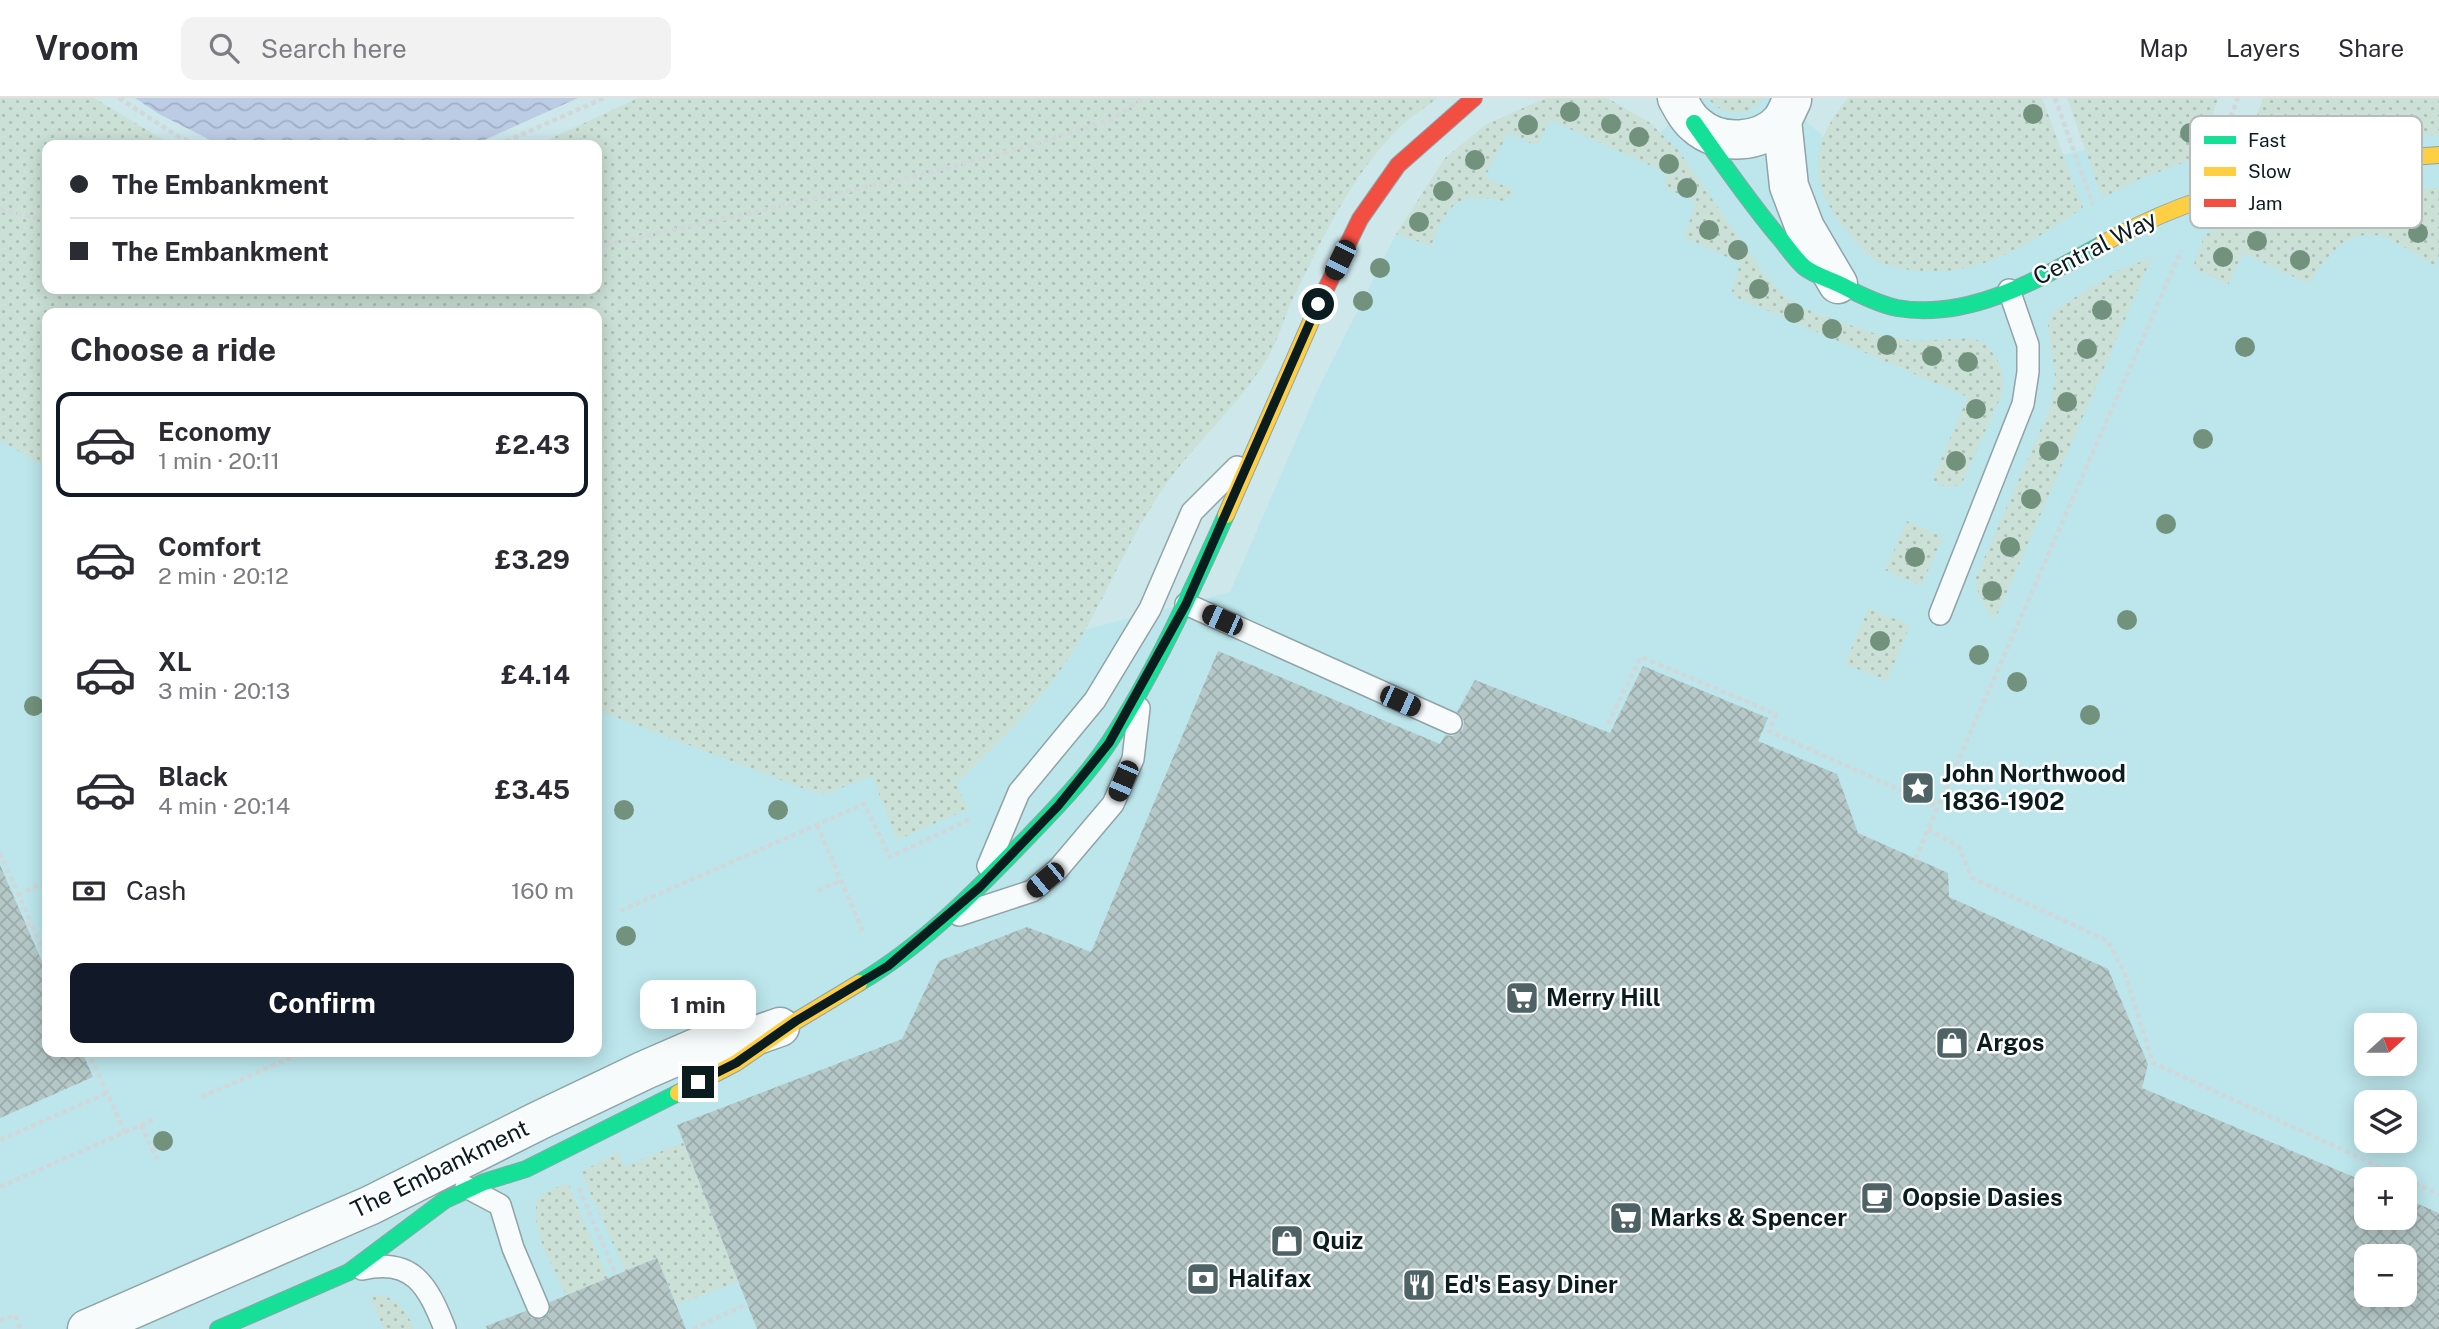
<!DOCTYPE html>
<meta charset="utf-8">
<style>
:root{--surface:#fff;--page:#f2f2f3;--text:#2b2b33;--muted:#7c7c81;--line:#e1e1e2;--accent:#111827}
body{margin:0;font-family:"Public Sans",sans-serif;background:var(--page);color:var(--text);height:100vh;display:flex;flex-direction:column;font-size:26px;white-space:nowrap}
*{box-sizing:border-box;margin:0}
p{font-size:23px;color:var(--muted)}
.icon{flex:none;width:38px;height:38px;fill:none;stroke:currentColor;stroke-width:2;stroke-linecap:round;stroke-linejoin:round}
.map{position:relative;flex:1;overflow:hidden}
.drawer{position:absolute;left:42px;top:210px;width:560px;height:749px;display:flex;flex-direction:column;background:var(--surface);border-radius:14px;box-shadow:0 4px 18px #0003}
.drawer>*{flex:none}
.banner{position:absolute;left:42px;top:42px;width:560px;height:154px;border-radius:14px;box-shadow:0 4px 18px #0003;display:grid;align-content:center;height:154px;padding:0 28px;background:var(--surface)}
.needle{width:46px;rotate:69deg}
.buttons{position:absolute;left:2354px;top:915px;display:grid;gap:14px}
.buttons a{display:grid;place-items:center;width:63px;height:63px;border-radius:14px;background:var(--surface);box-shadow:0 4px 18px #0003;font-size:35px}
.end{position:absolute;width:32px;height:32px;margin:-16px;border:9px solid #0a1c1e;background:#fff;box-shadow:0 0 0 4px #fff}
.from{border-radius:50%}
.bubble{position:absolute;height:49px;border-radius:14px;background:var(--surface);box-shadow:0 4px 18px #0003;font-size:23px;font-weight:700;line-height:49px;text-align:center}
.car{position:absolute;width:21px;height:42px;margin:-21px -10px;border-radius:9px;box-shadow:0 0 5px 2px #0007;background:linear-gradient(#222 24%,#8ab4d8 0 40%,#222 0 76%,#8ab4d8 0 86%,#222 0)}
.banner b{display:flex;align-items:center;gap:24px;height:66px;font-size:26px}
.banner b+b{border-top:2px solid var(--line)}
.banner i{width:18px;height:18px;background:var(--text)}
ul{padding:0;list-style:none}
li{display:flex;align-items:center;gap:21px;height:105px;margin:0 14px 10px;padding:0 14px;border:4px solid transparent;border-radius:14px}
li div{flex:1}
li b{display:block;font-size:26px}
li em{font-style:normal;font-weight:700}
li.selected{border-color:var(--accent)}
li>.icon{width:63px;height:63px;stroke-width:1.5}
h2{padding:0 28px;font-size:32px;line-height:84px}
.pay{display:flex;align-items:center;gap:18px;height:77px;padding:0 28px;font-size:26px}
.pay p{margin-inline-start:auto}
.action{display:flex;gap:14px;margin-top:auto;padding:14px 28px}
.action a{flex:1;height:80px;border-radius:14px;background:var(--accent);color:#fff;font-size:28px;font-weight:700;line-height:80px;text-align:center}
header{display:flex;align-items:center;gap:42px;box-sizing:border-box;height:98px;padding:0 35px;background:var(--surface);border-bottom:2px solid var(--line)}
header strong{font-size:33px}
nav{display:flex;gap:38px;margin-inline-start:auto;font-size:24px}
.search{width:490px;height:63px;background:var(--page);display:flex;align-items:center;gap:18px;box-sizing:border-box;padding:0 24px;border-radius:14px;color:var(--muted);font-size:26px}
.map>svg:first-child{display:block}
.built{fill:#bce6ec;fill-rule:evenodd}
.grass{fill:url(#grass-dots)}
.water{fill:url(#water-waves)}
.building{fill:url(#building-cross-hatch);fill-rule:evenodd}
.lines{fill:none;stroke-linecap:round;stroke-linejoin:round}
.lane-casing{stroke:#90a3a6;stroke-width:24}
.street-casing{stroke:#90a3a6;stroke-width:41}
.fast-casing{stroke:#90a3a6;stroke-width:18}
.slow-casing{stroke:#90a3a6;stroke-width:18}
.jam-casing{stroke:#90a3a6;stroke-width:18}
.path{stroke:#d1d8d9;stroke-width:4.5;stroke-dasharray:5 3.5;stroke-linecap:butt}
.lane{stroke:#f8fbfc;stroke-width:21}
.street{stroke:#f8fbfc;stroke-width:38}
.fast{stroke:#16e098;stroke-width:16}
.slow{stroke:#ffcf43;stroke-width:16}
.jam{stroke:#f24e42;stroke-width:16}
.tree{fill:#72927d}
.route{stroke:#0a1c1e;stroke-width:9}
.labels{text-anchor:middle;stroke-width:5;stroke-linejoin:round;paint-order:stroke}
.street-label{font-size:24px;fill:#0a1c1e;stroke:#fff}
.poi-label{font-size:24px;font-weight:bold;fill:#0a1c1e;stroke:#fff;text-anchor:start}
.key{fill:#fff;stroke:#b6bbbc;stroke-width:2}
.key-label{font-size:19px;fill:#0a1c1e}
</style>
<header>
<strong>Vroom</strong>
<div class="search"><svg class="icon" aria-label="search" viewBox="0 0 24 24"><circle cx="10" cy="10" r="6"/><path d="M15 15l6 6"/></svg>Search here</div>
<nav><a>Map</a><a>Layers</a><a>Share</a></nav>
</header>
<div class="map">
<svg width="2439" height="1231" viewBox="0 0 2439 1231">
<defs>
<pattern id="grass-dots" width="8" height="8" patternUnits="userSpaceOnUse" patternTransform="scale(1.75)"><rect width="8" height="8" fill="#cbe0d6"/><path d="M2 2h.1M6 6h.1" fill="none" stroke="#adc0b7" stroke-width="1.8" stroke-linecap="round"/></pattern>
<pattern id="water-waves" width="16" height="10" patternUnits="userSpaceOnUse" patternTransform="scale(1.75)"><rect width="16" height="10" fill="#bccce5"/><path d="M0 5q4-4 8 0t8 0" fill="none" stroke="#a0afc4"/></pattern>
<pattern id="building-cross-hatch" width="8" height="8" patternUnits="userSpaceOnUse" patternTransform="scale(1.75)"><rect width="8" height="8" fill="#b5c8c7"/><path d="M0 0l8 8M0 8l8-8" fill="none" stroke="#9aabaa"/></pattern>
</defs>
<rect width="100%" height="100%" fill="#cee7eb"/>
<path class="built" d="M 1695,0 L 1779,0 L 1822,37 L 1862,65 L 1976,51 L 2065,56 L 2237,20 L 2439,28 L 2439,1231 L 0,1231 L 0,331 L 47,345 L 47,954 L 597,954 L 597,500 L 887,583 L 1230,494 L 1320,287 L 1396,136 L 1475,40 L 1589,1 L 1658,37 ZM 2366,928 L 2404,928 L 2404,966 L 2366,966 ZM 2366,1004 L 2404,1004 L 2404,1043 L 2366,1043 ZM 2366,1082 L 2404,1082 L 2404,1120 L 2366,1120 ZM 2366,1158 L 2404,1158 L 2404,1197 L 2366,1197 Z"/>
<g class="grass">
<path d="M 0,0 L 94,0 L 172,47 L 47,47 L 47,191 L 597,191 L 597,47 L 537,47 L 638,0 L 1437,0 C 1425,10 1410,19 1399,30 C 1351,77 1320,145 1291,205 C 1283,222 1278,243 1268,259 C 1239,308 1194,345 1162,392 C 1128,442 1106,498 1075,550 C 1044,601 999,645 956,685 L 968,711 L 897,742 L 872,678 L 826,696 L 802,690 L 597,612 L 597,215 L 47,215 L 47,370 L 0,342 Z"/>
<path d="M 1546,0 L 1607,0 L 1649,24 L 1678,52 L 1765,177 L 1788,201 L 1817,216 L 1882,238 L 1916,243 L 1973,240 L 1987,247 L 1997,261 L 2003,276 L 2003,294 L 1961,387 L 1946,389 L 1932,382 L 1968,299 L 1731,197 L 1740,165 L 1684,139 L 1696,104 L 1666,90 L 1665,74 L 1550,22 L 1537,48 L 1508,35 L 1485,79 L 1515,93 L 1504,103 C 1456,93 1448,106 1431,148 L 1396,136 L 1445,60 L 1485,27 Z"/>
<path d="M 1708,0 L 1763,0 C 1751,21 1721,19 1708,0 Z"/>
<path d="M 1848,0 L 2042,0 L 2083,110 C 2042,136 2004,165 1955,172 C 1933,175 1901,173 1881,165 C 1867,160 1859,148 1850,137 C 1808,88 1807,49 1848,0 Z"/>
<path d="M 2067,0 L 2218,0 L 2199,59 L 2140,81 L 2102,100 Z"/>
<path d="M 2263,0 L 2439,0 L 2439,37 L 2331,41 L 2243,55 Z"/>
<path d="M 2439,90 L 2439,159 L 2434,167 C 2421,160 2394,141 2381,138 C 2347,130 2324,160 2309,186 L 2243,155 L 2228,187 L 2193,169 L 2205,136 C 2220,130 2235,123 2251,119 C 2311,100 2376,94 2439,90 Z"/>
<path d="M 2152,159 L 1995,522 C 1983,507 1977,498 1976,479 L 2050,310 L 2055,280 L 2048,228 L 2053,213 L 2117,173 Z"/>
<path d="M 1907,423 L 1943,439 L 1921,488 L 1885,472 Z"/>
<path d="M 1868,510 L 1910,527 L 1887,583 L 1845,566 Z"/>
<path d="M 683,1044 L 739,1183 L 677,1207 L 657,1160 L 625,1173 L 581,1074 L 618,1054 L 624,1069 Z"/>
<path d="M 568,1085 L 608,1180 L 566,1197 C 553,1167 530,1135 537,1101 L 548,1093 Z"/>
<path d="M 380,1197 C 399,1201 407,1214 414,1231 L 384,1231 L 370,1199 Z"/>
</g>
<path class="water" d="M 135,0 L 578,0 L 473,47 L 220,47 L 159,16 Z"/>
<g class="building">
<path d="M 1218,553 L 1440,646 L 1445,637 L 1453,638 L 1463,631 L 1464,623 L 1457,614 L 1475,582 L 1610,635 L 1643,568 L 1768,620 L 1758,643 L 1837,676 L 1858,735 L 1948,775 L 1949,799 L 2108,871 L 2148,966 L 2142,990 L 2366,1084 L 2366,1120 L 2404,1120 L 2404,1100 L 2439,1115 L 2439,1231 L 757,1231 L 677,1027 L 902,941 L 939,863 L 1027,829 L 1091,854 ZM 2366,1158 L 2404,1158 L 2404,1197 L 2366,1197 Z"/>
<path d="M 0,767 L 47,875 L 47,954 L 82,954 L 93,979 L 0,1020 Z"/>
<path d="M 657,1160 L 686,1231 L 487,1231 L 486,1228 L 526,1213 L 531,1220 L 542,1221 L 549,1216 L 550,1204 Z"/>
</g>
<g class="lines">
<defs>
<g id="lane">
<path d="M 1186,506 L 1451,625"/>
<path d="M 1940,516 L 2023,306 L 2028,274 L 2028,247 L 2009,192"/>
<path d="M 988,768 L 1019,694 L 1095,602 L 1150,511 L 1192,414 L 1237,369"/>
<path d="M 959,817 L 1032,793 L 1058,771 L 1113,706 L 1133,661 L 1139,610"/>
<path d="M 466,1089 L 500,1107 L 513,1150 L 538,1209"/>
<path d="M 362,1171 C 413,1159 428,1188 445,1231"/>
</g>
<g id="street">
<path d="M 1677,0 C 1682,9 1688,21 1696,27 C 1719,48 1762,46 1782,22 C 1786,16 1789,8 1792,2"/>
<path d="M 1782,22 L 1789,88 L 1805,130 L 1838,186"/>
<path d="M 87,1231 L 371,1107 L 538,1023 L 645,972 L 698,949 L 734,945 L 780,929"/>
</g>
<g id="fast">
<path d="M 1694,25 C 1721,63 1747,101 1777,137 C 1786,147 1794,160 1804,169 C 1815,178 1830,181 1843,188 C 1860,197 1878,206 1897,210 C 1970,223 2041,180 2102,146"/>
<path d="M 859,885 C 922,848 976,793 1027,740 C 1056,710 1087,678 1110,643 C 1156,572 1191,494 1226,417"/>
<path d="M 218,1231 L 349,1174 L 445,1102 L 484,1084 L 526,1071 L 678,995"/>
</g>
<g id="slow">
<path d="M 2102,146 C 2206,88 2321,64 2439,57"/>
<path d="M 1226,417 L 1320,203"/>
<path d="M 678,995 L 736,965 L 796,923 L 859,885"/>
</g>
<path id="jam" d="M 1320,203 L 1360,121 L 1398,67 L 1474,0"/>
</defs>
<use href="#lane" class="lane-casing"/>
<use href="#street" class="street-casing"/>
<use href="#fast" class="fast-casing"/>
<use href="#slow" class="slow-casing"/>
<use href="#jam" class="jam-casing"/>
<g class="path">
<path d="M 119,0 L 179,39 L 199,47"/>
<path d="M 2055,0 L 2093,107"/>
<path d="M 498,47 L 604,0"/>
<path d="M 2218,51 L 2238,0"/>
<path d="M 0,112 L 47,122"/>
<path d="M 597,149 L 916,78 L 1039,45 L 1112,21 L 1143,0"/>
<path d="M 1608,626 L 1641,559 L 1776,616 L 1769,633 L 1938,709"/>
<path d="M 817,727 L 864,836"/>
<path d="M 1928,731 L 1959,749 L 1972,780 L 2108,843 L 2125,876 L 2153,965 L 2439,1096"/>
<path d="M 0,755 L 31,825"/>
<path d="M 1915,761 L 2181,153"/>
<path d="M 818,793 L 841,782"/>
<path d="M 18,797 L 47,783"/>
<path d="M 620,813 L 864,706 L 890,759 L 971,721"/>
<path d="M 26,827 L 31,825 L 47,863"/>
<path d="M 201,999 L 304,954"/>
<path d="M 141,1027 L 157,1061"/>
<path d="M 125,1034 L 156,1020"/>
<path d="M 0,1042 L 107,995"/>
<path d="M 0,1089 L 125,1034 L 88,954"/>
<path d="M 579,1090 L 616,1177"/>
<path d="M 0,1223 L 15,1217 L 20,1230"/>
<path d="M 693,1231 L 747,1206"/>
</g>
<use href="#lane" class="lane"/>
<use href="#street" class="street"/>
<use href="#fast" class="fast"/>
<use href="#slow" class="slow"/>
<use href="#jam" class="jam"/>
</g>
<g class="tree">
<circle cx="1570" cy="14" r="10"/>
<circle cx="2033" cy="16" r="10"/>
<circle cx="1611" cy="26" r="10"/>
<circle cx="1528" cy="27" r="10"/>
<circle cx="2190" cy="35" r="10"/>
<circle cx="1639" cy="39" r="10"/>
<circle cx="1475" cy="62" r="10"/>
<circle cx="1669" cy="66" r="10"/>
<circle cx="1687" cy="90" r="10"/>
<circle cx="1443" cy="93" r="10"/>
<circle cx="2329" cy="121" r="10"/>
<circle cx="1419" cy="124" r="10"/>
<circle cx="1709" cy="132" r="10"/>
<circle cx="2418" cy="135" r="10"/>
<circle cx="2257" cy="143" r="10"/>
<circle cx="1738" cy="152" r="10"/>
<circle cx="2223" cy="159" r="10"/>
<circle cx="2300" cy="162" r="10"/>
<circle cx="1380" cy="170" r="10"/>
<circle cx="1759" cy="191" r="10"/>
<circle cx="1363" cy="203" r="10"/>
<circle cx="2102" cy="212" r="10"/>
<circle cx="1794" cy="215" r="10"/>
<circle cx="1832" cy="231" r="10"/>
<circle cx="1887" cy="247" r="10"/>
<circle cx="2245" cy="249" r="10"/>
<circle cx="2087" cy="251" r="10"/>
<circle cx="1932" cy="258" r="10"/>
<circle cx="1968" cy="264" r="10"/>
<circle cx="2067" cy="304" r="10"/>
<circle cx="1976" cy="311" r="10"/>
<circle cx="2203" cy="341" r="10"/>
<circle cx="2049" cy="353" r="10"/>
<circle cx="1956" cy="363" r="10"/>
<circle cx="2031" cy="401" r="10"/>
<circle cx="2166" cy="426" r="10"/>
<circle cx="2010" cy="449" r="10"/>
<circle cx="1915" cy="459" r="10"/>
<circle cx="1992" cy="493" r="10"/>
<circle cx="2127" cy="522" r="10"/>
<circle cx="1880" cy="543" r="10"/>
<circle cx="1979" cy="557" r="10"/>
<circle cx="2017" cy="584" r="10"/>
<circle cx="34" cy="608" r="10"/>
<circle cx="2090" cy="617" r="10"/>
<circle cx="624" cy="712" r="10"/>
<circle cx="778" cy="712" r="10"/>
<circle cx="626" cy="838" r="10"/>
<circle cx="163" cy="1043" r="10"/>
</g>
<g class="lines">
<path class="route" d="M 698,984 L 736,965 L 796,923 L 888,868 L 980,789 L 1058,708 L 1109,645 L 1186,506 L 1318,206"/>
</g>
<defs>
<symbol id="sight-square" viewBox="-11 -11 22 22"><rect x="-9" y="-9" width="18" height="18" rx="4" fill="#4f6366" stroke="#fff"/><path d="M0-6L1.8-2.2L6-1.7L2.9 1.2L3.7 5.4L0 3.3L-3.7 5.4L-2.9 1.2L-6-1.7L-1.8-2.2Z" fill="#fff"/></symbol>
<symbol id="supermarket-square" viewBox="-11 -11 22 22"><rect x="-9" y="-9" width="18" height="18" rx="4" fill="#4f6366" stroke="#fff"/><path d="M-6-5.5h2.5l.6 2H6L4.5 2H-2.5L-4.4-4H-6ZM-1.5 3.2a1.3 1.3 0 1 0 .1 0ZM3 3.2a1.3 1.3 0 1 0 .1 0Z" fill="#fff"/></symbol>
<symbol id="shop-square" viewBox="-11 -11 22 22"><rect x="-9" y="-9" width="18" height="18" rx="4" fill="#4f6366" stroke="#fff"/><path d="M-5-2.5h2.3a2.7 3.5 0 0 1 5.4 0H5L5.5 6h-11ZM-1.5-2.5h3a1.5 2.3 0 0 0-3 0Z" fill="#fff"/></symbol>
<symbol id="cafe-square" viewBox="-11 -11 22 22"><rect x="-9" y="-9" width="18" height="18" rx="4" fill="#4f6366" stroke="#fff"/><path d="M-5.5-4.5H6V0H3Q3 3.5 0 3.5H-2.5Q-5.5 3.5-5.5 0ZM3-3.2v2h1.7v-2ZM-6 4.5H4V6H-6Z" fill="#fff"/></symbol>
<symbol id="bank-square" viewBox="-11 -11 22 22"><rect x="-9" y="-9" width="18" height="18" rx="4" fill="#4f6366" stroke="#fff"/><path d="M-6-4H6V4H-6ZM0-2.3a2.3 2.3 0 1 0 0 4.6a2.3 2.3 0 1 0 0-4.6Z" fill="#fff"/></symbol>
<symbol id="restaurant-square" viewBox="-11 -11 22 22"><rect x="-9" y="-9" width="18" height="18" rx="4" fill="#4f6366" stroke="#fff"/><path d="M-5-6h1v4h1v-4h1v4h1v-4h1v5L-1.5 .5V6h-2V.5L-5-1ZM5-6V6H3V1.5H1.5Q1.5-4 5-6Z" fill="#fff"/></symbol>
</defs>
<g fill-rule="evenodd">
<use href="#sight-square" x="1899" y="671" width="38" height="38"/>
<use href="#supermarket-square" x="1503" y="881" width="38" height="38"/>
<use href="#shop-square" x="1933" y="926" width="38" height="38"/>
<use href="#cafe-square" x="1858" y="1081" width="38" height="38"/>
<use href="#supermarket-square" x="1607" y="1101" width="38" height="38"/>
<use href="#shop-square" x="1268" y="1124" width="38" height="38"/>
<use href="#bank-square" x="1184" y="1162" width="38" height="38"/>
<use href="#restaurant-square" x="1400" y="1168" width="38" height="38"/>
</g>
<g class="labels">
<g class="street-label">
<text transform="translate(2095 150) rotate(-27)" y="8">Central Way</text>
<text transform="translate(440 1071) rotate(-26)" y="8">The Embankment</text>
</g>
<g class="poi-label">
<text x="1942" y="684">John Northwood<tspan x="1942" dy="28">1836-1902</tspan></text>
<text x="1546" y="908">Merry Hill</text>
<text x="1976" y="953">Argos</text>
<text x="1902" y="1108">Oopsie Dasies</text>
<text x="1650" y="1128">Marks &amp; Spencer</text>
<text x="1312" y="1151">Quiz</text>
<text x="1228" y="1189">Halifax</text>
<text x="1444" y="1195">Ed's Easy Diner</text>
</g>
</g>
<rect x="2190" y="18" width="232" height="112" rx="10" class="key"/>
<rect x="2204" y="38" width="32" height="8" fill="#16e098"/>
<rect x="2204" y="69" width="32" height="9" fill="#ffcf43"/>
<rect x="2204" y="101" width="32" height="8" fill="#f24e42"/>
<g class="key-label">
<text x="2248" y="49">Fast</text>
<text x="2248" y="80">Slow</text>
<text x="2248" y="112">Jam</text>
</g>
</svg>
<div class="buttons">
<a><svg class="needle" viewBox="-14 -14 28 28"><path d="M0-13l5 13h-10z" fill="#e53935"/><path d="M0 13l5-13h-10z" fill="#7c7c81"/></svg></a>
<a><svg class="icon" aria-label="layers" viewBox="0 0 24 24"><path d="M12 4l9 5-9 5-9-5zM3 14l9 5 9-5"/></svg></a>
<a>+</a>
<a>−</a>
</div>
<i class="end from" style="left:1318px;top:206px"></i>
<i class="end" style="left:698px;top:984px"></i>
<div class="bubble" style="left:640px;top:882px;width:116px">1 min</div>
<i class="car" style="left:1340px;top:162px;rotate:206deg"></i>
<i class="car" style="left:1222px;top:522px;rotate:294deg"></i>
<i class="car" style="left:1400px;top:603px;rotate:114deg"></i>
<i class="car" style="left:1123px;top:683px;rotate:203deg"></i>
<i class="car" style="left:1045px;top:782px;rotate:230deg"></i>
<div class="banner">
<b><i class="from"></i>The Embankment</b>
<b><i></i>The Embankment</b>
</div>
<section class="drawer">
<h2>Choose a ride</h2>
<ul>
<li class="selected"><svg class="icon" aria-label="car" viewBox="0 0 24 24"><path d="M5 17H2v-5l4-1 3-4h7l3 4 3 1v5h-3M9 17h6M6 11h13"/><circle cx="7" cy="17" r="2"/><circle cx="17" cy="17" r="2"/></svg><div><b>Economy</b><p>1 min · 20:11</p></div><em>£2.43</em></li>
<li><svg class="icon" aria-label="car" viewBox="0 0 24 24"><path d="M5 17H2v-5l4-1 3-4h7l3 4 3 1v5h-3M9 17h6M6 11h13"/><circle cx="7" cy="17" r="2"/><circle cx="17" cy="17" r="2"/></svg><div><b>Comfort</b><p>2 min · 20:12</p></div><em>£3.29</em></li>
<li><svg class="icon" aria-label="car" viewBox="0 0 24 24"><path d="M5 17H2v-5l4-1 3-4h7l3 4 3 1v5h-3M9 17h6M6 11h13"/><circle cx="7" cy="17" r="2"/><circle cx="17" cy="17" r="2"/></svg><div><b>XL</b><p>3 min · 20:13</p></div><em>£4.14</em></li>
<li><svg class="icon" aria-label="car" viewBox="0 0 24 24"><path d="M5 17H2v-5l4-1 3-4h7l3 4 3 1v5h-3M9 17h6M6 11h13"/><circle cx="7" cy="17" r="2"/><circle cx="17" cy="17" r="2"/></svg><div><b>Black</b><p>4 min · 20:14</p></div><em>£3.45</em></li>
</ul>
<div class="pay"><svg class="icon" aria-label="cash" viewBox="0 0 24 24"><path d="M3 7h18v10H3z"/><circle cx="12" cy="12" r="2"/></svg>Cash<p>160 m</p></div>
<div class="action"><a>Confirm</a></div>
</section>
</div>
